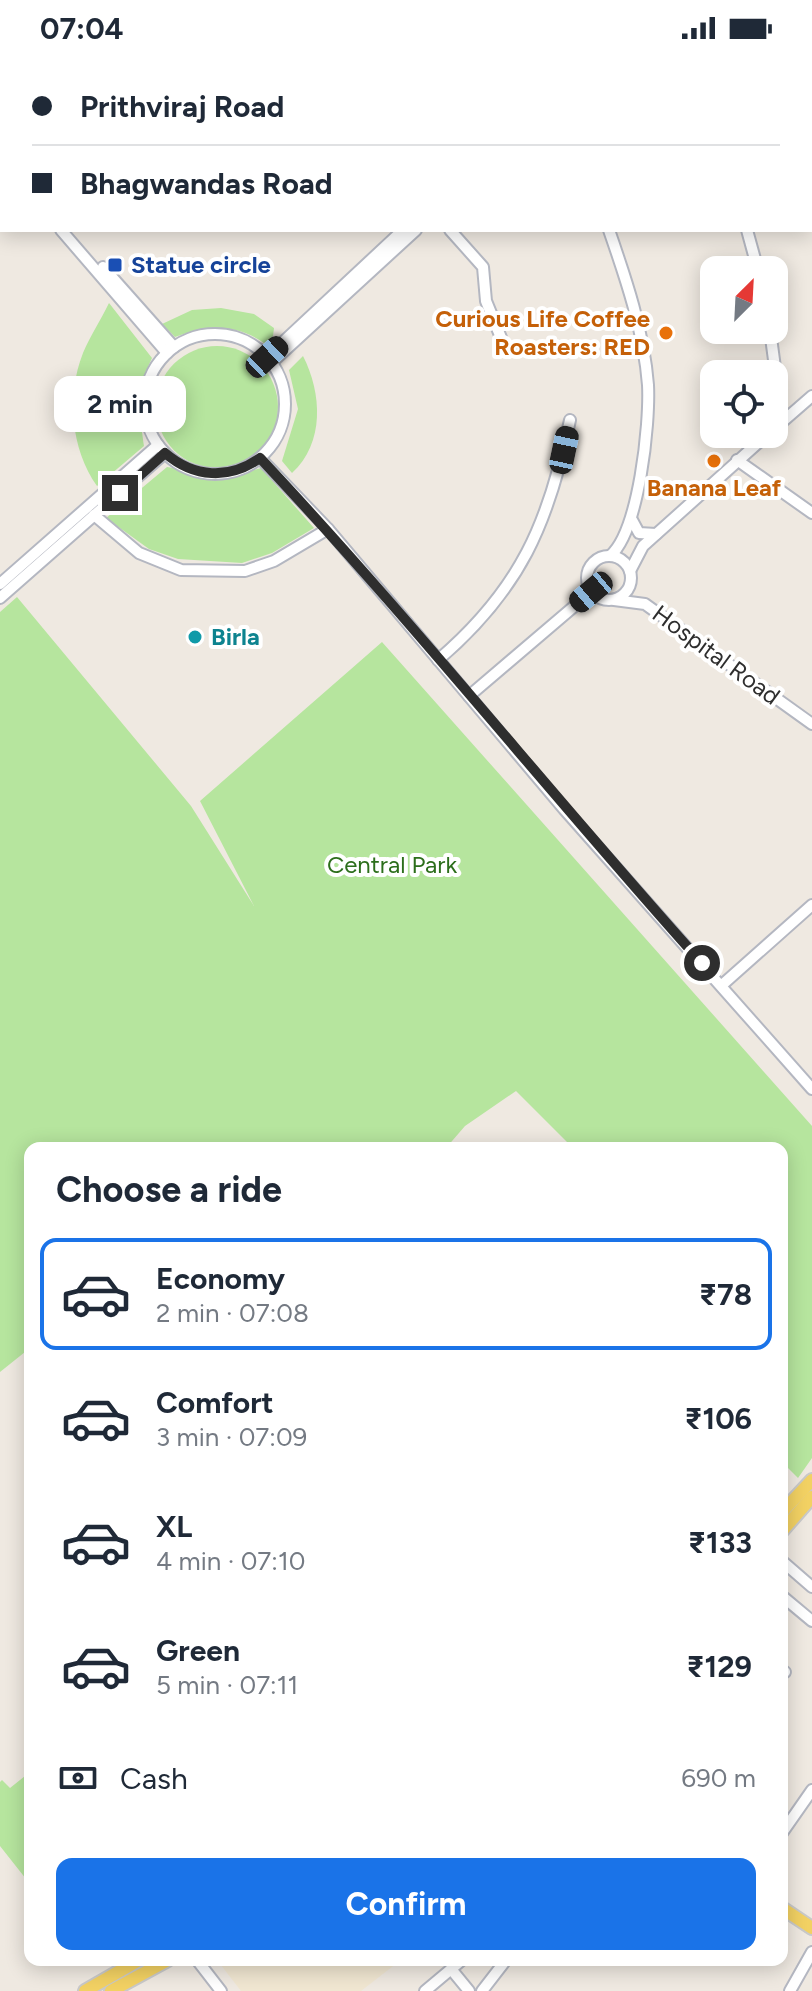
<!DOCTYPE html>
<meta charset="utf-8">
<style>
:root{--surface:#fff;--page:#f2f2f3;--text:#1f2937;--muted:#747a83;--line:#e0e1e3;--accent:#1a73e8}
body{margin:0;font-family:Figtree,sans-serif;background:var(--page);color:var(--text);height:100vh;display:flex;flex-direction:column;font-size:30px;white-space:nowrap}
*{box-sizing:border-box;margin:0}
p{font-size:26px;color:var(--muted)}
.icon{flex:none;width:44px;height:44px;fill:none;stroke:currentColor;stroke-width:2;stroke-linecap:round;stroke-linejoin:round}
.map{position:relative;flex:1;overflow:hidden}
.side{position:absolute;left:24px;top:1086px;width:764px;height:824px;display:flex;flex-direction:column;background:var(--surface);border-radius:16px;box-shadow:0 4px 20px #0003}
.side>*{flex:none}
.guide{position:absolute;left:0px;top:0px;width:812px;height:176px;box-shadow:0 4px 20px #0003;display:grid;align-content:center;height:176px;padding:0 32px;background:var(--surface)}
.needle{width:52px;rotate:24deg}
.fabs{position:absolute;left:700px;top:200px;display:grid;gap:16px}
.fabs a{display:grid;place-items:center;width:88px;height:88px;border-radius:16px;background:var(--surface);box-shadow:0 4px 20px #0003;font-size:40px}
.end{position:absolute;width:36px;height:36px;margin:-18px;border:10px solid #2e2e2e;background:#fff;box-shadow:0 0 0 4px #fff}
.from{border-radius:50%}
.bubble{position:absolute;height:56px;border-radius:16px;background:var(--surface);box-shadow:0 4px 20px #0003;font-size:26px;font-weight:700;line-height:56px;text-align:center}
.car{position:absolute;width:24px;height:48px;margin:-24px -12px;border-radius:10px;box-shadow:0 0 6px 2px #0007;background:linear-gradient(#222 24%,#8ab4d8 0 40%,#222 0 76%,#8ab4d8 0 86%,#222 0)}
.guide b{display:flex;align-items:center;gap:28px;height:76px;font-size:30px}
.guide b+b{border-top:2px solid var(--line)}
.guide i{width:20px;height:20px;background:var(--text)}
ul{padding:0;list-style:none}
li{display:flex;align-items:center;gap:24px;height:112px;margin:0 16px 12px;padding:0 16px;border:4px solid transparent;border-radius:16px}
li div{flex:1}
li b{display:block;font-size:30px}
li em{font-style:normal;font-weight:700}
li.active{border-color:var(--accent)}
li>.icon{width:72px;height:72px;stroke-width:1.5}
h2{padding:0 32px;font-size:36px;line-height:96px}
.pay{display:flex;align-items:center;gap:20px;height:88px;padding:0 32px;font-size:30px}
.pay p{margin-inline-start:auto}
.button{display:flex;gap:16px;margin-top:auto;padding:16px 32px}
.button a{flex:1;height:92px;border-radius:16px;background:var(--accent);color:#fff;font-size:32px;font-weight:700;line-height:92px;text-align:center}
.status{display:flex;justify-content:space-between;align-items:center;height:56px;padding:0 40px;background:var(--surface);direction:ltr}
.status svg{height:22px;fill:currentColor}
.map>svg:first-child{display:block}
.education{fill:#f0e6d1}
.green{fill:#b6e59e}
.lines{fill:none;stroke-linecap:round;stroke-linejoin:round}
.minor-casing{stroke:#b4b7c1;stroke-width:14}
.major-casing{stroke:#c9c9c9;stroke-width:16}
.minor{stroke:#fff;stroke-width:10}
.major{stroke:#f2d163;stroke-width:12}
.route{stroke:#2e2e2e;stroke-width:10}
.transit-dot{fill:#1a4fb4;stroke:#fff;stroke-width:3}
.food-dot{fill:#e8710a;stroke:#fff;stroke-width:3}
.culture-dot{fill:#0f9aa8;stroke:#fff;stroke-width:3}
.labels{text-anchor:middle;stroke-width:8;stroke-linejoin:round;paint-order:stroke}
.transit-label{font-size:24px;font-weight:bold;fill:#164399;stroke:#fff;text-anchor:start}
.food-label{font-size:24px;font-weight:bold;fill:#c56008;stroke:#fff;text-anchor:end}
.culture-label{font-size:24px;font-weight:bold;fill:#0d838f;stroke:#fff;text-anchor:start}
.street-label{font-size:24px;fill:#2e2e2e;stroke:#fff}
.park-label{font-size:24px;fill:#2c6e1b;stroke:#fff}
</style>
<div class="status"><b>07:04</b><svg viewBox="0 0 49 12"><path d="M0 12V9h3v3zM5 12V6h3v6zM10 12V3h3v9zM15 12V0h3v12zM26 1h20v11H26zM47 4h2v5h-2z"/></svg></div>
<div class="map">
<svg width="812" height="1935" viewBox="0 0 812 1935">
<rect width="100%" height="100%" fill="#efe9e1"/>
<path class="education" d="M 217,1904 L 254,1904 L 259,1910 L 268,1904 L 401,1904 L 361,1935 L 241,1935 Z"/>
<g class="green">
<path d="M 109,247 L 152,302 C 131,347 139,345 144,390 L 97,430 C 71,393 66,340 83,297 C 90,280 101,264 109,247 Z"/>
<path d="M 221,252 L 254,258 L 274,272 L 273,280 L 264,287 C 235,267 207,270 175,281 L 162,268 L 192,254 Z"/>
<circle cx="217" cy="351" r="61"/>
<path d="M 303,300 C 322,337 325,387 292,417 L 282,405 L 298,353 L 289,314 Z"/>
<path d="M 167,411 C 213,417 212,426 261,412 L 314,472 L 272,497 L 242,507 L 178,503 L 149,493 L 106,462 Z"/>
<path d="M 17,541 L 191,750 L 254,850 L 200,745 L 382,586 L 812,1070 L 812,1402 L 798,1422 L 782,1406 L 782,1092 L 573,1092 L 516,1035 L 465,1070 L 446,1092 L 30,1092 L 30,1292 L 0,1316 L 0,556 Z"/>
<path d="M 30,1716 L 30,1828 L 0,1790 L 0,1726 L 2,1724 L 10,1732 Z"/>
</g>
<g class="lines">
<defs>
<g id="minor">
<path d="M 477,0 L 479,2"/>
<path d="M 630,0 L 632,2"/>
<path d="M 659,0 L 661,2"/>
<path d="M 592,2 L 594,0"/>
<path d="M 607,2 L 609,0"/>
<path d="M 0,105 L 2,107"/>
<path d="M 61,174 L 167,297"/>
<path d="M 450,174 L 483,211 L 486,245 L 504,289"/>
<path d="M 609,174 C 626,223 644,276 648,329 C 650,368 639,475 610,500"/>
<path d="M 747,174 L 758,214"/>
<path d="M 103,211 L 174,291"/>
<path d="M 770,274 L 776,319 L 774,353"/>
<circle cx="215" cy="348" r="70"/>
<path d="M 267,301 L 403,174"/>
<path d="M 271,307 L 416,174"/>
<path d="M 774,373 L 812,340"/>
<path d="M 260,402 L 328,473 L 564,753 L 812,1033"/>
<path d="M 737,404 L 812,457"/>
<path d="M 94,459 L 139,497 L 181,514 L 245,515 L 274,505 L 328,473"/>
<path d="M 632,464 L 639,477 L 656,478"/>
<circle cx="609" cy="522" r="22"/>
<path d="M 630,515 L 643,490 L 768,378"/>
<path d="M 0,528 L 158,389"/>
<path d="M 0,542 L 165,397"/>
<path d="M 614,544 L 645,548 L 812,668"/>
<path d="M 438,604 C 520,534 549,467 570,364"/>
<path d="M 469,640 L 591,536"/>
<path d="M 722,929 L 812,849"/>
<path d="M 782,1505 L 812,1531"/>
<path d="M 782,1540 L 812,1565"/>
<path d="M 782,1614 L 785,1616"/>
<path d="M 782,1777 L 812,1734"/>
<path d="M 197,1904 L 221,1935"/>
<path d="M 451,1913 L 469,1935"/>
<path d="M 425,1935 L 462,1904"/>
<path d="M 482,1935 L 506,1904"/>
<path d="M 790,1935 L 812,1896"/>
</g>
<g id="major">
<path d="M 782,1456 L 812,1424"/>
<path d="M 782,1475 L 812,1441"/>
<path d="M 782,1852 L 812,1872"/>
<path d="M 85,1935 L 139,1904"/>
<path d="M 111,1935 L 168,1904"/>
</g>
</defs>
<use href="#minor" class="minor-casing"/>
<use href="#major" class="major-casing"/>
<use href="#minor" class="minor"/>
<use href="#major" class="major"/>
</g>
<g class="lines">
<path class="route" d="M 120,437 L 165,397 C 194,422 229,424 260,402 C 413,565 553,741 702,907"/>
</g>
<rect class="transit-dot" x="107" y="201" width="16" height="16" rx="4"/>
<g class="food-dot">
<circle cx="666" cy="277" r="8"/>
<circle cx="714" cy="405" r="8"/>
</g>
<circle class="culture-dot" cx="195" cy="581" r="8"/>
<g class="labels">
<g class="transit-label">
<text x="131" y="217">Statue circle</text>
</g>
<g class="food-label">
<text x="650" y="271">Curious Life Coffee<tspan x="650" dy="28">Roasters: RED</tspan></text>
<text x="714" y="440" text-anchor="middle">Banana Leaf</text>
</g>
<g class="culture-label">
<text x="211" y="589">Birla</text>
</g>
<g class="street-label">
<text transform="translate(716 599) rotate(36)" y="8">Hospital Road</text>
</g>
<g class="park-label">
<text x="392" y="817">Central Park</text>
</g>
</g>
</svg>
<div class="fabs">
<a><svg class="needle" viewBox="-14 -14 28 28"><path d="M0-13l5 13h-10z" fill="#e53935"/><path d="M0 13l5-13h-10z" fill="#747a83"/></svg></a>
<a><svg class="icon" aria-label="locate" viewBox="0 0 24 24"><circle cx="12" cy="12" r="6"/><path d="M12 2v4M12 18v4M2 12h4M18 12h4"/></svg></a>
</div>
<i class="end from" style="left:702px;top:907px"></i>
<i class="end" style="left:120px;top:437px"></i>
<div class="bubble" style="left:54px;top:320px;width:132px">2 min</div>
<i class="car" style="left:267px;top:301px;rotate:47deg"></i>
<i class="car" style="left:564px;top:394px;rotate:12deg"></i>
<i class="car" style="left:591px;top:536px;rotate:230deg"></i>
<div class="guide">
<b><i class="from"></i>Prithviraj Road</b>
<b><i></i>Bhagwandas Road</b>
</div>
<section class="side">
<h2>Choose a ride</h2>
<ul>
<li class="active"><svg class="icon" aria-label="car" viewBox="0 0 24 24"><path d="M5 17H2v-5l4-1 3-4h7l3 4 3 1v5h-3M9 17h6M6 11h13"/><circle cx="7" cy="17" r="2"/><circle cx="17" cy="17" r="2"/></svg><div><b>Economy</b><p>2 min · 07:08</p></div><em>₹78</em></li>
<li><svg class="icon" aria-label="car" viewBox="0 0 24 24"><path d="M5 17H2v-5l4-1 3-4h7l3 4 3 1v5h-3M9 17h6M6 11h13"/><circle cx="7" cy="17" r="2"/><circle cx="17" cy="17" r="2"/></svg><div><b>Comfort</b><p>3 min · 07:09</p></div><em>₹106</em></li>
<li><svg class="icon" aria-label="car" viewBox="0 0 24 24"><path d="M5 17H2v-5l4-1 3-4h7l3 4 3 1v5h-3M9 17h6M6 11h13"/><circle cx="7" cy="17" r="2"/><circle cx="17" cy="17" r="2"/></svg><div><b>XL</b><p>4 min · 07:10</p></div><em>₹133</em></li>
<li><svg class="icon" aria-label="car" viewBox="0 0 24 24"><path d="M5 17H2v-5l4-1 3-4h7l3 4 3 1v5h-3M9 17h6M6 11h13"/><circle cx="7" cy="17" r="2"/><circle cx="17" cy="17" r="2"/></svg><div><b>Green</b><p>5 min · 07:11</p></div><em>₹129</em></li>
</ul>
<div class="pay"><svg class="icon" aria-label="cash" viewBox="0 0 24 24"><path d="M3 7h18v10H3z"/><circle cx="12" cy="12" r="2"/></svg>Cash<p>690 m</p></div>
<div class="button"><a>Confirm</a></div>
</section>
</div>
